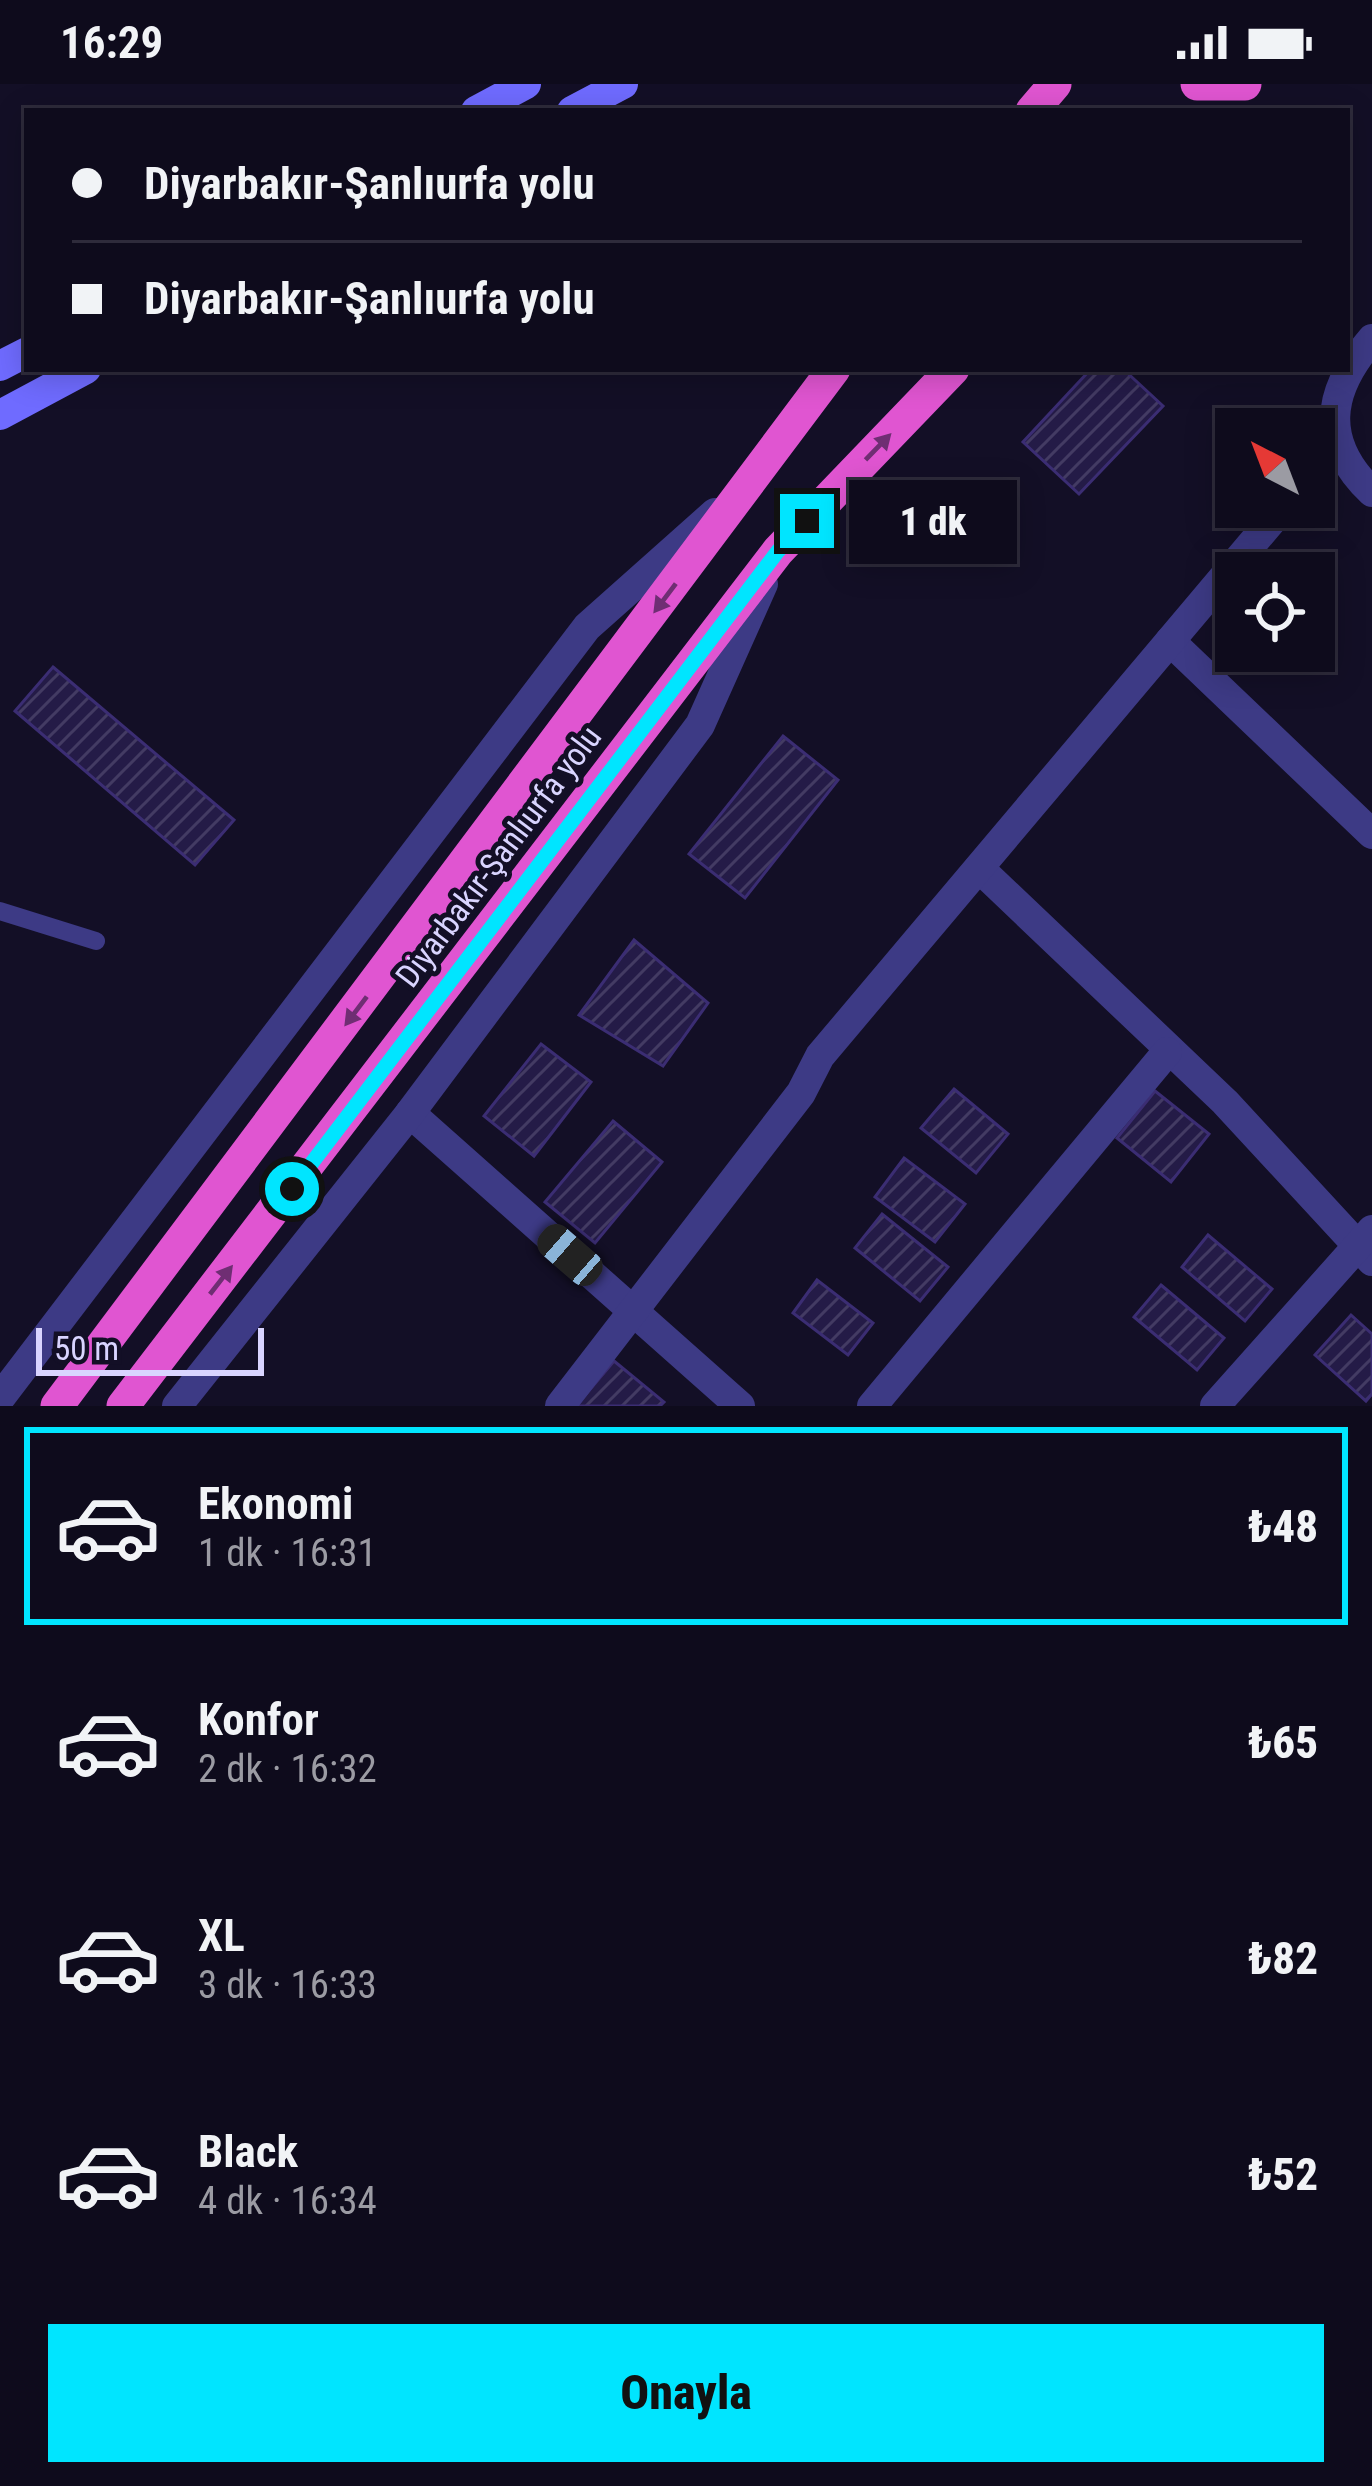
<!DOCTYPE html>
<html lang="tr">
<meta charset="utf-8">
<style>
:root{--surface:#0e0b1c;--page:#1c1929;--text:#f1f3f6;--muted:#9b9ba3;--line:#2e2b3b;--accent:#00e5ff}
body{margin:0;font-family:"Roboto Condensed",sans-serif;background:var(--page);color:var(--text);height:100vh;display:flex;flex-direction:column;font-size:45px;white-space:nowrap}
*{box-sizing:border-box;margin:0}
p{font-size:39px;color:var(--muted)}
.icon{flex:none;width:66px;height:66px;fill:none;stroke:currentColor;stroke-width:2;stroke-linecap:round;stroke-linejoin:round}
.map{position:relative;height:1322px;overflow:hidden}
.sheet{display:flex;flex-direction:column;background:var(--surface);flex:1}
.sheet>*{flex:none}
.banner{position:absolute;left:24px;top:24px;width:1326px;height:264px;border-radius:0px;box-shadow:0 6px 30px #0003,0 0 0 3px var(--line);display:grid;align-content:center;height:264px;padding:0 48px;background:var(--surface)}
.needle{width:78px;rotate:318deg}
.controls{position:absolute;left:1215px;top:324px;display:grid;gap:24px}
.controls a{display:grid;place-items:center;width:120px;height:120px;border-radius:0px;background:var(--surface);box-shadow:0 6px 30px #0003,0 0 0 3px var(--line);font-size:60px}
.scale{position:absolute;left:36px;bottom:30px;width:228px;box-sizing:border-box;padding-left:12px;border:6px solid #d9d4ff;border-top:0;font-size:33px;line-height:42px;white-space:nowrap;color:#d9d4ff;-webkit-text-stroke:9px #130f26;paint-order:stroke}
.end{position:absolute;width:54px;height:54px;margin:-27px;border:15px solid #00e5ff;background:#111;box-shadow:0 0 0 6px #111}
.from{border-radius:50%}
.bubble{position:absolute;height:84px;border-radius:0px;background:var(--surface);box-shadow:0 6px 30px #0003,0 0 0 3px var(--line);font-size:39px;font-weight:800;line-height:84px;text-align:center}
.car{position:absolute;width:36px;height:72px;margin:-36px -18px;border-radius:15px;box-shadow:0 0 9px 3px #0007;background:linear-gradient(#222 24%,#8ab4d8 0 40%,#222 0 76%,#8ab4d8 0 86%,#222 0)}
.banner b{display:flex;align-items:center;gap:42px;height:114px;font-size:45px}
.banner b+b{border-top:3px solid var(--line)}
.banner i{width:30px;height:30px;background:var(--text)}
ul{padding:21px 0 0;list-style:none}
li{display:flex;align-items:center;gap:36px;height:198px;margin:0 24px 18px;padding:0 24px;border:6px solid transparent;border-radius:0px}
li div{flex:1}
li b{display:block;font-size:45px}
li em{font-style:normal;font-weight:800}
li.selected{border-color:var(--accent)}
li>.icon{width:108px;height:108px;stroke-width:1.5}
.cta{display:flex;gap:24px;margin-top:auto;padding:24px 48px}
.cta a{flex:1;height:138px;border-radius:0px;background:var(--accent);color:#111;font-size:48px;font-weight:800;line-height:138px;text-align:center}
.status{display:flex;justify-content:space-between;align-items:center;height:84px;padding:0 60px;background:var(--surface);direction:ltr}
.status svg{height:33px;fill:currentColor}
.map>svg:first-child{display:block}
.building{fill:url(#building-hatch);stroke:#3b2d73;stroke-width:3}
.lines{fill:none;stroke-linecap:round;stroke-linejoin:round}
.service{stroke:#3d3a85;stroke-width:18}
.minor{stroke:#3d3a85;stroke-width:30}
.tertiary{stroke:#3d3a85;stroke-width:30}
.secondary{stroke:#6f6bff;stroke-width:30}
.trunk{stroke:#e055d1;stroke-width:33}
.oneway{fill:#6f2e73}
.route{stroke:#00e5ff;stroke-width:15}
.labels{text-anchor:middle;stroke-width:10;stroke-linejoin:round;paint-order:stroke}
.street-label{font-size:33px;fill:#d9d4ff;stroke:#130f26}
</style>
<div class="status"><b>16:29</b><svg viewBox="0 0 49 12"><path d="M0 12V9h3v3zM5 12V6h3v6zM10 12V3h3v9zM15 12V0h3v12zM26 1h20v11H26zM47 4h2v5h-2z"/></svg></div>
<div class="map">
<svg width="1372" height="1322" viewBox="0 0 1372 1322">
<defs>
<pattern id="building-hatch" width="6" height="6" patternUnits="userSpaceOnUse" patternTransform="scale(3)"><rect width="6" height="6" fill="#241b47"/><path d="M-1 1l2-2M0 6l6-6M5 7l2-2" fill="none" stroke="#433b63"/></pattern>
</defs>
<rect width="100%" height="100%" fill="#130f26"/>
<g class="building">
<path d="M 1091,285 L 1123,285 L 1163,322 L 1079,410 L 1023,358 Z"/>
<path d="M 53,583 L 234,736 L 195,781 L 15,627 Z"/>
<path d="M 783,652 L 838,696 L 745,814 L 689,770 Z"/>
<path d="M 634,856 L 708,919 L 663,982 L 579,931 Z"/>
<path d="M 541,960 L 591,998 L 534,1072 L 484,1032 Z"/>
<path d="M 954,1005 L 1008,1050 L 976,1089 L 921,1044 Z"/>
<path d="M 1155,1007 L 1209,1050 L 1171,1098 L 1117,1054 Z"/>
<path d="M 613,1037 L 662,1078 L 595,1159 L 545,1118 Z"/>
<path d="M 904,1074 L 965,1120 L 935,1158 L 875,1113 Z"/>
<path d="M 882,1130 L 948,1183 L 920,1217 L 855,1164 Z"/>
<path d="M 1208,1151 L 1272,1205 L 1245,1237 L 1182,1183 Z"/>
<path d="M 817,1196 L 873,1239 L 848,1271 L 793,1229 Z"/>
<path d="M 1161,1201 L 1224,1254 L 1197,1286 L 1134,1233 Z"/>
<path d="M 1351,1231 L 1372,1250 L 1372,1310 L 1366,1317 L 1315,1271 Z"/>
<path d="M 614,1277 L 664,1318 L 660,1322 L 576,1322 Z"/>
</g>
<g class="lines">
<path class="service" d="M 0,827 L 96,857"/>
<g class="minor">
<path d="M 1372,255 C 1326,308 1320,358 1372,408"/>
<path d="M 1170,557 L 1372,750"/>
<path d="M 979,784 L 1225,1018 L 1372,1177"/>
<path d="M 410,1029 L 740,1322"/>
<path d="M 0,1314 L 587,543 L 715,429"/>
<path d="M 177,1322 L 410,1029 L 700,641 L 763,500"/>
<path d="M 560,1322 L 801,1009 L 820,972 L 1283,423"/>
<path d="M 872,1322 L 1167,968"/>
</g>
<path class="tertiary" d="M 1215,1322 L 1372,1146"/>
<g class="secondary">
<path d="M 476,27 L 526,0"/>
<path d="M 572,27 L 623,0"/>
<path d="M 0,282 L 27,268"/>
<path d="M 0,331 L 86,285"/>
</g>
<g class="trunk">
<path d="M 1197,0 L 1245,0"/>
<path d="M 1032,27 L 1055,0"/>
<path d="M 57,1322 L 834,285"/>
<path d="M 123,1322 L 778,467 L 953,285"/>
</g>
</g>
<defs><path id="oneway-solid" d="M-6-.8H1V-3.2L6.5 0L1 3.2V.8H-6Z" transform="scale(3)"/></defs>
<g class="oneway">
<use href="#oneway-solid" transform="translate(878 363) rotate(-46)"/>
<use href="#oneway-solid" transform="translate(665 514) rotate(127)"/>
<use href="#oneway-solid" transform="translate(356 927) rotate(127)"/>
<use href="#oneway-solid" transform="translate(221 1196) rotate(-52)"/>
</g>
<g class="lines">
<path class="route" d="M 292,1105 L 778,467 L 807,437"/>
</g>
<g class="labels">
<g class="street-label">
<text transform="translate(498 772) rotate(-53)" y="12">Diyarbakır-Şanlıurfa yolu</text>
</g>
</g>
</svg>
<div class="controls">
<a><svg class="needle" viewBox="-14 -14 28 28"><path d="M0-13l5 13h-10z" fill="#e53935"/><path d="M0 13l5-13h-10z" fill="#9b9ba3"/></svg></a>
<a><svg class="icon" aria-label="locate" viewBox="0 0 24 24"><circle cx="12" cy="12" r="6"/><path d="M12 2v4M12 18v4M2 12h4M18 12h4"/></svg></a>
</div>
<div class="scale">50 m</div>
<i class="end from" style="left:292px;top:1105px"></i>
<i class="end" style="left:807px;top:437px"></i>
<div class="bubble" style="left:849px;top:396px;width:168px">1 dk</div>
<i class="car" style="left:570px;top:1171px;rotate:311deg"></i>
<div class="banner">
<b><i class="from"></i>Diyarbakır-Şanlıurfa yolu</b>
<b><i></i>Diyarbakır-Şanlıurfa yolu</b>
</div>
</div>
<section class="sheet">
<ul>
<li class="selected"><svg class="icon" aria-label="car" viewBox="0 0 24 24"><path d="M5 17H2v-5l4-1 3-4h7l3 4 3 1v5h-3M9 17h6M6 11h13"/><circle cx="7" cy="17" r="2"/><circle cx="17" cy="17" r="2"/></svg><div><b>Ekonomi</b><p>1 dk · 16:31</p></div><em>₺48</em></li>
<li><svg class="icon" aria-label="car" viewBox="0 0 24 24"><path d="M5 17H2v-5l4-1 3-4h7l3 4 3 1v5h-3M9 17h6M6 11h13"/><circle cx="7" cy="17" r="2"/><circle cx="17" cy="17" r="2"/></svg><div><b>Konfor</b><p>2 dk · 16:32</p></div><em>₺65</em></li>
<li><svg class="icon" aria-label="car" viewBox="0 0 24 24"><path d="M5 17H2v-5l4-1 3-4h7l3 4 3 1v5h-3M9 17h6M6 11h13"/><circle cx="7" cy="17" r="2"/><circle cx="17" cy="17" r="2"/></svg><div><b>XL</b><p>3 dk · 16:33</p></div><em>₺82</em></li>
<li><svg class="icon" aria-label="car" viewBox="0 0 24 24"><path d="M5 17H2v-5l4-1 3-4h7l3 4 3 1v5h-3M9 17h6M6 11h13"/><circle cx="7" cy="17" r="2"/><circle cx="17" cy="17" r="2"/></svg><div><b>Black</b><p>4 dk · 16:34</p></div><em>₺52</em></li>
</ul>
<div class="cta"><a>Onayla</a></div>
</section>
